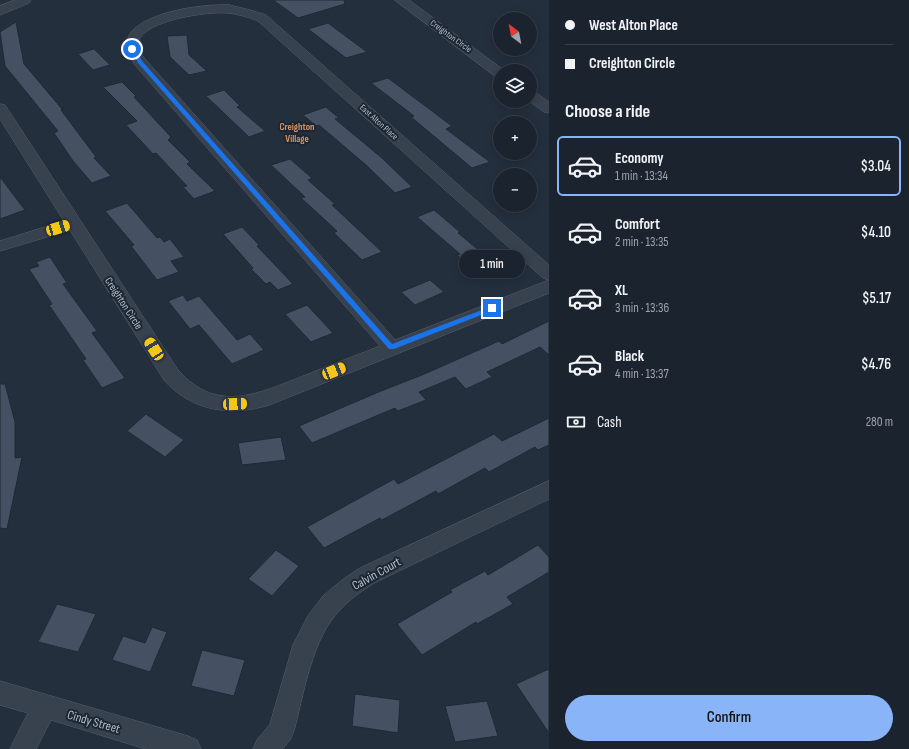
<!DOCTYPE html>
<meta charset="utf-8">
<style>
:root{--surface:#1b232e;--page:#282f3a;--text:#f1f3f6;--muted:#a0a4aa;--line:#39404a;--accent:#8ab4f8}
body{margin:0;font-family:"Sofia Sans Condensed",sans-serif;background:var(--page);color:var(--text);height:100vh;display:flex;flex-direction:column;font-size:15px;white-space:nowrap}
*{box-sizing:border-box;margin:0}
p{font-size:13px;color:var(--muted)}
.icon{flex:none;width:22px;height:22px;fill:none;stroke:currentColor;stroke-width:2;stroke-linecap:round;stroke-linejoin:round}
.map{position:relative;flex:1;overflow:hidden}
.sheet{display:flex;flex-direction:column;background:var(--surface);width:360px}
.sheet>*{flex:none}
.hud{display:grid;align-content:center;height:88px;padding:0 16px;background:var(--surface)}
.needle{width:26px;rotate:328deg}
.controls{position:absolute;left:493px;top:12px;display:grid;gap:8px}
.controls a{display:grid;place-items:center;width:44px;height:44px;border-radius:50%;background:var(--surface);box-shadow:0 2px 10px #0003,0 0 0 1px var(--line);font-size:20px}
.end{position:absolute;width:18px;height:18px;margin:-9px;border:5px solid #1a73e8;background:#fff;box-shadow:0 0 0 2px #fff}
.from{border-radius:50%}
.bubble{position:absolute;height:28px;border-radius:14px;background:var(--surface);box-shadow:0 2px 10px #0003,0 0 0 1px var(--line);font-size:13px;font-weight:600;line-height:28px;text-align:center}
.car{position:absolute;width:12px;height:24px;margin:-12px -6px;border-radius:5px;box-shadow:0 0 3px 1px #0007;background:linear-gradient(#f5c518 24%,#345 0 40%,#f5c518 0 76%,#345 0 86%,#f5c518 0)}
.hud b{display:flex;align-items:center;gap:14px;height:38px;font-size:15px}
.hud b+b{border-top:1px solid var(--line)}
.hud i{width:10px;height:10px;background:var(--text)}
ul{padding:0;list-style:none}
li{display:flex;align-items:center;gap:12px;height:60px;margin:0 8px 6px;padding:0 8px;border:2px solid transparent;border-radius:6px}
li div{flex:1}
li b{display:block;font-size:15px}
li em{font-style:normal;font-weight:600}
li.current{border-color:var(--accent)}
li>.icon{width:36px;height:36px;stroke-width:1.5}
h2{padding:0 16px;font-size:18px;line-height:48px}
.pay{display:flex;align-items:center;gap:10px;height:44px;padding:0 16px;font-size:15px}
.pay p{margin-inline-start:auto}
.action{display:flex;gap:8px;margin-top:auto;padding:8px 16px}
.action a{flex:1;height:46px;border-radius:24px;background:var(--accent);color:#111;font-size:16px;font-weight:600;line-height:46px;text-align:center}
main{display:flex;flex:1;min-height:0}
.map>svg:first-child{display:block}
.building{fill:#455162;stroke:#1f2835}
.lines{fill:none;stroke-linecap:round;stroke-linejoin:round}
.street-casing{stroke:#565f6c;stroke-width:1}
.street{fill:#38414e;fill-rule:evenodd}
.route{fill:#1a73e8}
.labels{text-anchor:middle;stroke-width:4;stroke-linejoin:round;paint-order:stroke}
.far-street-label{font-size:9px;fill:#b4bcc9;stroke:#1d2633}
.far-neighbourhood-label{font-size:10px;font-weight:bold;fill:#d59563;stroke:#1d2633}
.street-label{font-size:11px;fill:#b4bcc9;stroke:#1d2633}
.near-street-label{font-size:13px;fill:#b4bcc9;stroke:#1d2633}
</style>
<main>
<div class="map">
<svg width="549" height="749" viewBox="0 0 549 749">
<rect width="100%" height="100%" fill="#242f3e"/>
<g class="building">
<path d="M 273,0 L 344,0 L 345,4 L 298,18 Z"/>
<path d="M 16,22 L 24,64 L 62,109 L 61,110 L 96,157 L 94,158 L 111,176 L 92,183 L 73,161 L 54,133 L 58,131 L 5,66 L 0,32 Z"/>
<path d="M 328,23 L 367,52 L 346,58 L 308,29 Z"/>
<path d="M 187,35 L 189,55 L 207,71 L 189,75 L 170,57 L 167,36 Z"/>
<path d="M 94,49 L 110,65 L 93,70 L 78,54 Z"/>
<path d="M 388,78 L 452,126 L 446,129 L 490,162 L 472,168 L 411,117 L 414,116 L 371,83 Z"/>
<path d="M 122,82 L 136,96 L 134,97 L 171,137 L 168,140 L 190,162 L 187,164 L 215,191 L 194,199 L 183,187 L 187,186 L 156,153 L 153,154 L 126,125 L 137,121 L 103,87 Z"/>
<path d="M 224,90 L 240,106 L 237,107 L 265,131 L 249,137 L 206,96 Z"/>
<path d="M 326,107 L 339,118 L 335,119 L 382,158 L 412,187 L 395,193 L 366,165 L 319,125 L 316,126 L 303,115 Z"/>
<path d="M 290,159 L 312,178 L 308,180 L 335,204 L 332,205 L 382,252 L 362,260 L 334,233 L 337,231 L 301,198 L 305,197 L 271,165 Z"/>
<path d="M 0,177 L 25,210 L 0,219 Z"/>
<path d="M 127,203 L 157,238 L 160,237 L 164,242 L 170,239 L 184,257 L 171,261 L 179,272 L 157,280 L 131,246 L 134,245 L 105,211 Z"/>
<path d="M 434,210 L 460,232 L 458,233 L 502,269 L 483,277 L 457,255 L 460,254 L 417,217 Z"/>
<path d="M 242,227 L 259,245 L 257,246 L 293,284 L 278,290 L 270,282 L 266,284 L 251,269 L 253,268 L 223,234 Z"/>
<path d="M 50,257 L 67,283 L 63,284 L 97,331 L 92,333 L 125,378 L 102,388 L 83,360 L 86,359 L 49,305 L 52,304 L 29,269 L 39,266 L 36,262 Z"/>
<path d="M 430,280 L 444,292 L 415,305 L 401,292 Z"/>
<path d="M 183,295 L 187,301 L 199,296 L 237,340 L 250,334 L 264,350 L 232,364 L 199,325 L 190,329 L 168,301 Z"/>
<path d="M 307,305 L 333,333 L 311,342 L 285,314 Z"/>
<path d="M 549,321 L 549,355 L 540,347 L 487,372 L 492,377 L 466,389 L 455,377 L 419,392 L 426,400 L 398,411 L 395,408 L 312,443 L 299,426 L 381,391 L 422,375 L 499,341 L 502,344 Z"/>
<path d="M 0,384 L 5,384 L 15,422 L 15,458 L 22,457 L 7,529 L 0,528 Z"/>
<path d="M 146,414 L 184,440 L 165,457 L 127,431 Z"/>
<path d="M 549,418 L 549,445 L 538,450 L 535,447 L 489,472 L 485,468 L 438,494 L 436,491 L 382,520 L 380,518 L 324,548 L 307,527 L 394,479 L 398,484 L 494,434 L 502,441 Z"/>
<path d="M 281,437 L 286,460 L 242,465 L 238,443 Z"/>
<path d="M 538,545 L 549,557 L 549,572 L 507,597 L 513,604 L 477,624 L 476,622 L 422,655 L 397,624 L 452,592 L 450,590 L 485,571 L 488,575 Z"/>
<path d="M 276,550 L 299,566 L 272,596 L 248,579 Z"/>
<path d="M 57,604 L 96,614 L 78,652 L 38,642 Z"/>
<path d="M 152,627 L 167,632 L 150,672 L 112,660 L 123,636 L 145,643 Z"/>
<path d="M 202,650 L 245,660 L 234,696 L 191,686 Z"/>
<path d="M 549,669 L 549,733 L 516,684 Z"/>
<path d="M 355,694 L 400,700 L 398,733 L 352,726 Z"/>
<path d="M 487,701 L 498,736 L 455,742 L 445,706 Z"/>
</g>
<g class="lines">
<defs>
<g id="street">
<path d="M 15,0 L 31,0 L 29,3 L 0,15 L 0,6 Z"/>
<path d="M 395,0 L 409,0 L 505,71 L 500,71 L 500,77 L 495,76 Z"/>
<path d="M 229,5 L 250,10 L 266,15 L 549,265 L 549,280 L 543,278 L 258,21 C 248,17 238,14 228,13 C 209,11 144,20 138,42 C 137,48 142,55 145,59 L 395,340 L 549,280 L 549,293 L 269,405 C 231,417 191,411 164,380 L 70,230 L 0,251 L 0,241 L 64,221 L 0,119 L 0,104 L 5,105 L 7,108 L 178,370 C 218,415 259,393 306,375 C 330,365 355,356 380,346 L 135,65 L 126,50 L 126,42 C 128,39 129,34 132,31 C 151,11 202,4 229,5 Z"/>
<path d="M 530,91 L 535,92 L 549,102 L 549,113 L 544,112 L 529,101 Z"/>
<path d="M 549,481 L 549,499 L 376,582 C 363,590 350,599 340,610 C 312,638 304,693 294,731 L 290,740 L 282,749 L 253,749 L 257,740 L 270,724 L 293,645 L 308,616 L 323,596 L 342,580 L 360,568 Z"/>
<path d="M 0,681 L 188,736 L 197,740 L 201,749 L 146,749 L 51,720 L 36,749 L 10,749 L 28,713 L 0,705 Z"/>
</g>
</defs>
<use href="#street" class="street-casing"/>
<use href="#street" class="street"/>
</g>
<path class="route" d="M 131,48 L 134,48 L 142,61 L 392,344 L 490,307 L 494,307 L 494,310 L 394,349 L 389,349 L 138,63 Z"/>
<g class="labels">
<g class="far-street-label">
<text transform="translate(451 36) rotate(36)" y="3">Creighton Circle</text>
<text transform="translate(379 122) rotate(42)" y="3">East Alton Place</text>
</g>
<g class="far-neighbourhood-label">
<text x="297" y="130">Creighton<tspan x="297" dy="12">Village</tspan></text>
</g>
<g class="street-label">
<text transform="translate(124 303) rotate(57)" y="4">Creighton Circle</text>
</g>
<g class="near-street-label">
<text transform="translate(376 573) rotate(-29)" y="5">Calvin Court</text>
<text transform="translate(94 721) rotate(16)" y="5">Cindy Street</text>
</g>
</g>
</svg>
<div class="controls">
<a><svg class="needle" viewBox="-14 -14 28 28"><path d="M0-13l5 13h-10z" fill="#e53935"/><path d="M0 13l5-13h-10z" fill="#a0a4aa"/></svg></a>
<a><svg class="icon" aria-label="layers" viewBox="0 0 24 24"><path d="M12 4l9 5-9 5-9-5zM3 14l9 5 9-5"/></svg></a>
<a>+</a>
<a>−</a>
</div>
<i class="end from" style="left:132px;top:49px"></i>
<i class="end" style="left:492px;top:308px"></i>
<div class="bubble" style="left:459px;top:250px;width:66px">1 min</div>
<i class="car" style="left:58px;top:228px;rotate:73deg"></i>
<i class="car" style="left:154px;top:349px;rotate:327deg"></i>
<i class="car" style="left:334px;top:371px;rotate:68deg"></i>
<i class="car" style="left:235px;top:404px;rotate:87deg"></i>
</div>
<section class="sheet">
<div class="hud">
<b><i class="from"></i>West Alton Place</b>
<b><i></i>Creighton Circle</b>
</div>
<h2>Choose a ride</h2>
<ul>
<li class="current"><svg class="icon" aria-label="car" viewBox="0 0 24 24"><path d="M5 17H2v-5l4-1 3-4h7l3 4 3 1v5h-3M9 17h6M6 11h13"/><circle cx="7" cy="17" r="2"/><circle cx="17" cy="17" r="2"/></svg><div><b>Economy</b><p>1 min · 13:34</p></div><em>$3.04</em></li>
<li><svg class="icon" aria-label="car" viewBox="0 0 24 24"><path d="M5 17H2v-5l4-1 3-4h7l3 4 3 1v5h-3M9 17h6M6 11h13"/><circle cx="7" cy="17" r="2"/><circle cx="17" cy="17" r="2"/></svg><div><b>Comfort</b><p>2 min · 13:35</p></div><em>$4.10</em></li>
<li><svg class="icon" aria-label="car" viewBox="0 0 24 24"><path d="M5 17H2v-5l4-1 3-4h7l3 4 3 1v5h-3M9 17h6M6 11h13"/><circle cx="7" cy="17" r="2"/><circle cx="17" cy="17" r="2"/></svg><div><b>XL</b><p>3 min · 13:36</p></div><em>$5.17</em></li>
<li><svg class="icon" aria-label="car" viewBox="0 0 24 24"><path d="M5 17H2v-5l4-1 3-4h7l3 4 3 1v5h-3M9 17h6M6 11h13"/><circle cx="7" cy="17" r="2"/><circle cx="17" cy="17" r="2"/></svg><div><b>Black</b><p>4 min · 13:37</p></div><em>$4.76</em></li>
</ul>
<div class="pay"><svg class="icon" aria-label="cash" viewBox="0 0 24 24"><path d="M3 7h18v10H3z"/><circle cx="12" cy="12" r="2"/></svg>Cash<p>280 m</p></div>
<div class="action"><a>Confirm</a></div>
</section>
</main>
